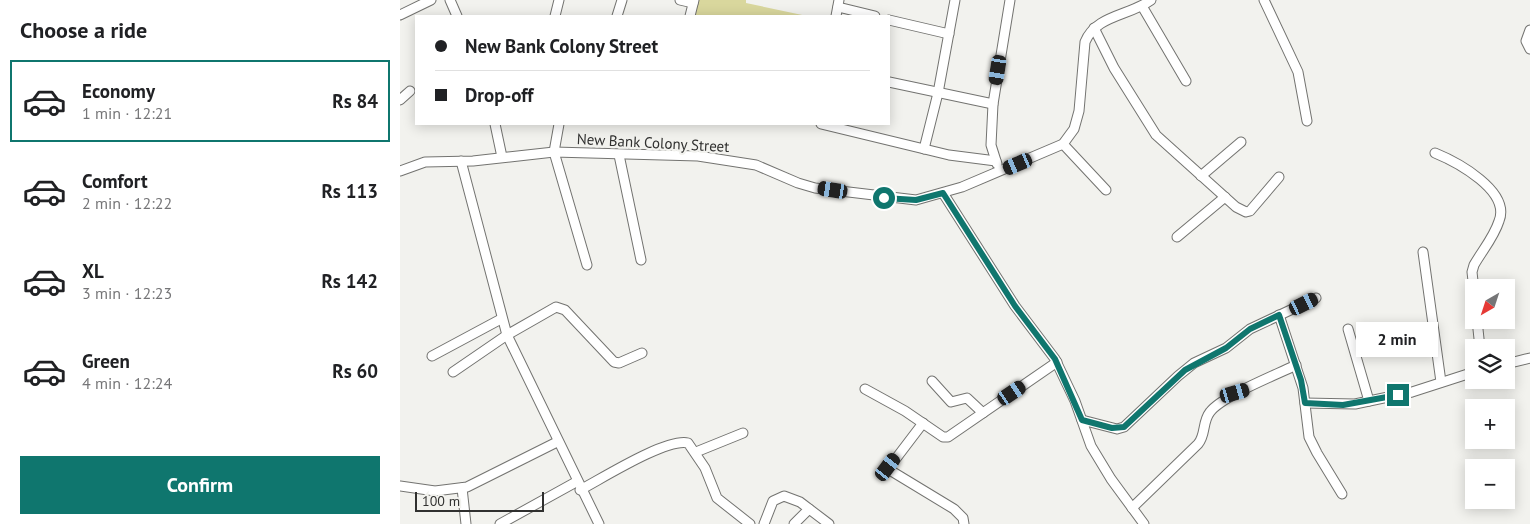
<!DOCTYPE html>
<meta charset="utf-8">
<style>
:root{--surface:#fff;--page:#f2f2f2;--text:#202124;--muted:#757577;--line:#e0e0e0;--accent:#0f766e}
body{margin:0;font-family:"PT Sans",sans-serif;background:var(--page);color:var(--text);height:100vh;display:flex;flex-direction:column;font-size:19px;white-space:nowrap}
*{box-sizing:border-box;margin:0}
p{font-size:16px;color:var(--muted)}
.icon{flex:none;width:28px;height:28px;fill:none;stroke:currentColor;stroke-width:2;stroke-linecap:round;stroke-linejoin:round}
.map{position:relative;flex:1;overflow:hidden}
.panel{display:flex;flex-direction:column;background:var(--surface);width:400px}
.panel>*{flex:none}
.hud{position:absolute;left:15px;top:15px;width:475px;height:110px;border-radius:0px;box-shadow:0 2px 12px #0003;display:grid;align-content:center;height:110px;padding:0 20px;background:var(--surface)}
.needle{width:32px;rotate:219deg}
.controls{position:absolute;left:1065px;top:279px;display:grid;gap:10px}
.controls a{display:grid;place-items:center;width:50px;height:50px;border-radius:0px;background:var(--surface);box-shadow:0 2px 12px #0003;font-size:25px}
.scale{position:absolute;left:15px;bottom:12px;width:129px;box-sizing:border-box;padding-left:5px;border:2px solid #30302f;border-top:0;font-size:14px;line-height:18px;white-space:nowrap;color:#30302f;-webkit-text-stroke:4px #f2f2ee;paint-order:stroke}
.end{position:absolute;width:22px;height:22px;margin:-11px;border:6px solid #0f766e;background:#fff;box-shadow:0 0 0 2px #fff}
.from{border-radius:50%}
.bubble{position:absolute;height:35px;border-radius:0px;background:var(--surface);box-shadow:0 2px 12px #0003;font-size:16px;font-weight:600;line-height:35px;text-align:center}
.car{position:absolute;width:15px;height:30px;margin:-15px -8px;border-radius:6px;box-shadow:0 0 4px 1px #0007;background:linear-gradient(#222 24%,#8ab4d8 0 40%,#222 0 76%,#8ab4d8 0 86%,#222 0)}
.hud b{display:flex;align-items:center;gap:18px;height:48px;font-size:19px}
.hud b+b{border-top:1px solid var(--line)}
.hud i{width:12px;height:12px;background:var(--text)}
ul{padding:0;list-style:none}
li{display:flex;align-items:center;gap:15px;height:82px;margin:0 10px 8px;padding:0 10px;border:2px solid transparent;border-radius:0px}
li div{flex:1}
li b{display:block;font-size:19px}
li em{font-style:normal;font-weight:600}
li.active{border-color:var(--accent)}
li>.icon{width:45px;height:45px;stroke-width:1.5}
h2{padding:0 20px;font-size:22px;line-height:60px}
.primary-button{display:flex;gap:10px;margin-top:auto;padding:10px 20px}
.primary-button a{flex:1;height:58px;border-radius:0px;background:var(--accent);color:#fff;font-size:20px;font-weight:600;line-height:58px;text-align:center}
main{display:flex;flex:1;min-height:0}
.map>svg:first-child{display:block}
.green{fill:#d9d79d}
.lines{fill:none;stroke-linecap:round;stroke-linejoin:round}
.minor-casing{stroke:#737370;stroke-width:11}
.minor{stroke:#fff;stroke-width:9}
.route{stroke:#0f766e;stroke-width:6}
.labels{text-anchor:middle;stroke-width:4.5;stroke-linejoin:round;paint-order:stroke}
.street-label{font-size:15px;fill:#30302f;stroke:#f2f2ee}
</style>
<main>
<section class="panel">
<h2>Choose a ride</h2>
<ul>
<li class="active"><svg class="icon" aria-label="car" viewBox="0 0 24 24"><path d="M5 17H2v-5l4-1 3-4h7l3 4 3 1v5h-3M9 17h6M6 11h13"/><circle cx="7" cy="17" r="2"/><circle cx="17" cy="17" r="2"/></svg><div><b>Economy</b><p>1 min · 12:21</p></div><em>Rs 84</em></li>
<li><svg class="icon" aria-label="car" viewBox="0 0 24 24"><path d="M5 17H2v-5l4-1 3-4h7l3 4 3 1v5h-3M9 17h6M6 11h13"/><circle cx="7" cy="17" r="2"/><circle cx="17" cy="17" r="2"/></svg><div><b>Comfort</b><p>2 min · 12:22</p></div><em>Rs 113</em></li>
<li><svg class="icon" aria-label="car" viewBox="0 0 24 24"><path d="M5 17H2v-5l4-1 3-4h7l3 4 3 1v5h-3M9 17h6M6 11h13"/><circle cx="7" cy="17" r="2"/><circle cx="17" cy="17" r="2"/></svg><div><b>XL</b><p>3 min · 12:23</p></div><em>Rs 142</em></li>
<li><svg class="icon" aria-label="car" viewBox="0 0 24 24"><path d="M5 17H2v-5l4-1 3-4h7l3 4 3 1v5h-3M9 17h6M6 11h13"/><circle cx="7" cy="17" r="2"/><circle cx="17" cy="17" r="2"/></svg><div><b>Green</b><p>4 min · 12:24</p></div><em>Rs 60</em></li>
</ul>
<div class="primary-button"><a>Confirm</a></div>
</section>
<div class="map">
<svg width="1130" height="524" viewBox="0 0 1130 524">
<rect width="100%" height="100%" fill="#f2f2ee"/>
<path class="green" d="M 298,0 L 346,0 L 346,3 L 407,16 L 295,16 Z"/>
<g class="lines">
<defs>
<g id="minor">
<path d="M 50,0 L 57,16"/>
<path d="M 280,0 L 293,3"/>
<path d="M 864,0 L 898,72 L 907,121"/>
<path d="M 742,6 L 786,81"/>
<path d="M 438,7 L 475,16"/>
<path d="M 0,15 L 31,0"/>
<path d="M 155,16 L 159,0"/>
<path d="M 217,16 L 222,0"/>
<path d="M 290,16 L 294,0"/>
<path d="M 436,16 L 439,0"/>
<path d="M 489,20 L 549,34"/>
<path d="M 694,28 L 714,68 L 756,135 L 836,207 L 846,212 L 850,211 L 879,177"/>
<path d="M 1130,30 L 1126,41 L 1130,49"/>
<path d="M 489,82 L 593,104"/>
<path d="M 0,100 L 10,91"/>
<path d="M 95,124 L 102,157"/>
<path d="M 159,124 L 154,152 L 187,265"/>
<path d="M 421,124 L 549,155 L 596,161"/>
<path d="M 663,144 L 706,190"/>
<path d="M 524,149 L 538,93 L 555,0"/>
<path d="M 1035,153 C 1057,162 1111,191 1099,221 C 1094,237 1082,251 1074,265 L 1072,272 L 1074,290"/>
<path d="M 219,155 L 241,260"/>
<path d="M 61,161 L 107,335 L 199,524"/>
<path d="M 597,164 L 591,145 L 593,104 L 610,0"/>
<path d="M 0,171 L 25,162 L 73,161 L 154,152 L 298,156 L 356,165 L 398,183 L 415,188 L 516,200 L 562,187 L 663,144 L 674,129 L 679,111 L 685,42 C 696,15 729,16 751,0"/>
<path d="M 801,176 L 841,142"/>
<path d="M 543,193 L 615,306 L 655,359 L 675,401 L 691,446 L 711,479 L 744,524"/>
<path d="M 777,237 L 825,197"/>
<path d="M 1023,252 L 1041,382"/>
<path d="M 879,315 L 903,388 L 909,437 L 917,453 L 942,494"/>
<path d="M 1077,320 L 1080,348"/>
<path d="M 948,329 L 969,401"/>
<path d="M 32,356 L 101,319"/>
<path d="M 1106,364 L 1130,358"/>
<path d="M 53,372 L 107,335 L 156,307 L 165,310 L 214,362 L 219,363 L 242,353"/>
<path d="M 532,381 L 551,402 L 567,398 L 583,413"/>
<path d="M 465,389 L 505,411 L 543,437 L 548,437 L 657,362"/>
<path d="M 905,403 L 955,404 L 1012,392 L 1074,372"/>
<path d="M 682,420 L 717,429 L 724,427 L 778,376 L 794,363 L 826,348 L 850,329 L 916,298"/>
<path d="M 523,423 L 488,469 L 554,509 L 563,518 L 564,524"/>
<path d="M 296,452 L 343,433"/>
<path d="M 0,486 L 35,491 L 67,487 L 157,442"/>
<path d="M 62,488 L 66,524"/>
<path d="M 180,490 C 203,478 266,438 288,443 L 305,468 L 317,498 L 350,524"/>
<path d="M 732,508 L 798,444 C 806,435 802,422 810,412 C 822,396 876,375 896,365"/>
<path d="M 100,524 L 176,482"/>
<path d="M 364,524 L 373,501 L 384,496 L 400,502 L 429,524"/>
<path d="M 394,524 L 409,509"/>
</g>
</defs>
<use href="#minor" class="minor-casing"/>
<use href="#minor" class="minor"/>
</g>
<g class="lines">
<path class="route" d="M 484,198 L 516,200 L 543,193 L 615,306 L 655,359 L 682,420 L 712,428 L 724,427 L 785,370 L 826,348 L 850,329 L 879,315 L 901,380 L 905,403 L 943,405 L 998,395"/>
</g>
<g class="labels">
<g class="street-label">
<text transform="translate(253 143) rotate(3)" y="5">New Bank Colony Street</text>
</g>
</g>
</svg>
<div class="controls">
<a><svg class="needle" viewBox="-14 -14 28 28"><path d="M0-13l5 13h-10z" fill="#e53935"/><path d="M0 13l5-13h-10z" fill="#757577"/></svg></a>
<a><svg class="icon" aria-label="layers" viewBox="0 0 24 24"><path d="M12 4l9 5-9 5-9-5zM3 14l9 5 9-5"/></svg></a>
<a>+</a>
<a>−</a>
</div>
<div class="scale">100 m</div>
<i class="end from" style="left:484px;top:198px"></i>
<i class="end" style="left:998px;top:395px"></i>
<div class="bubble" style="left:956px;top:322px;width:82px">2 min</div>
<i class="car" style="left:598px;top:70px;rotate:189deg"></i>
<i class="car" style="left:618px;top:164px;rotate:247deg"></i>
<i class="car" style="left:433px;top:190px;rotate:279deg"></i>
<i class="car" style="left:904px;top:304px;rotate:64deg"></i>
<i class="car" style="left:612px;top:393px;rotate:56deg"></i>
<i class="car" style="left:835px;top:393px;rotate:74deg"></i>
<i class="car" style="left:488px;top:467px;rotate:37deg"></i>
<div class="hud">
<b><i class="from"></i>New Bank Colony Street</b>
<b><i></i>Drop-off</b>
</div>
</div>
</main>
